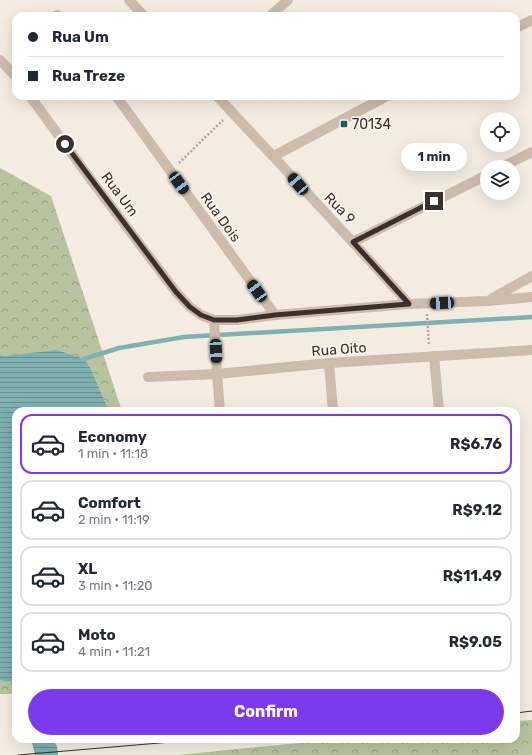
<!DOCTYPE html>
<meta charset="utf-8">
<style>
:root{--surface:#fff;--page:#f2f2f3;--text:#1f2937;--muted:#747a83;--line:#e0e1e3;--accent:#7c3aed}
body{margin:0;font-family:Rubik,sans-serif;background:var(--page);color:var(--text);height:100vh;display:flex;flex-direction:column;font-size:15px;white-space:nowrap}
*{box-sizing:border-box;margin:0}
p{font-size:13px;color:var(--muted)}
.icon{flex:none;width:22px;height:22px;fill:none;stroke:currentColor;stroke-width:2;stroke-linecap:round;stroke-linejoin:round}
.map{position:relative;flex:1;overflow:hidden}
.sheet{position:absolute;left:12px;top:407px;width:508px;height:336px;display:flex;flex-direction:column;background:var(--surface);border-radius:12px;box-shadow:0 4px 16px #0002}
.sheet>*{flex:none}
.guide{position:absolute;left:12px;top:12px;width:508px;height:88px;border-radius:12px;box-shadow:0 4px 16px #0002;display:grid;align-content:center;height:88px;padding:0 16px;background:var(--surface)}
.fabs{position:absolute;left:480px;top:112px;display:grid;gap:8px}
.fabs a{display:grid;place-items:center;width:40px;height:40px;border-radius:50%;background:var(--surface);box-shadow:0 4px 16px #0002;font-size:20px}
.end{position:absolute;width:18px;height:18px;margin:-9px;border:5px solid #3b302b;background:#fff;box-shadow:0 0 0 2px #fff}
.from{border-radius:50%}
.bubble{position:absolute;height:28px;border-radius:14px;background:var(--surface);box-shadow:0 4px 16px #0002;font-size:13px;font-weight:700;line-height:28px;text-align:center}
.car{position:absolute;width:12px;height:24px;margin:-12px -6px;border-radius:5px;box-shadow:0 0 3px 1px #0007;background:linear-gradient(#222 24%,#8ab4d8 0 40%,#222 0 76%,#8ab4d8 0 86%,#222 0)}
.guide b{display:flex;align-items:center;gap:14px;height:38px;font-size:15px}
.guide b+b{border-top:1px solid var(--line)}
.guide i{width:10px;height:10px;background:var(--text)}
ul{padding:7px 0 0;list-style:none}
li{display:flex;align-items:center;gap:12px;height:60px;margin:0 8px 6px;padding:0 8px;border:2px solid var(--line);border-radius:12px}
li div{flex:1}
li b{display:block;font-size:15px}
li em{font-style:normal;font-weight:700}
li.current{border-color:var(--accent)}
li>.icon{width:36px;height:36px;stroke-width:1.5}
.action{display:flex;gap:8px;margin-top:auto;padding:8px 16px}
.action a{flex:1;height:46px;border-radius:24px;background:var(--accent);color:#fff;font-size:16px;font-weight:700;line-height:46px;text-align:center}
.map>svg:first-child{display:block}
.forest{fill:url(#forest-crowns)}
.water{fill:url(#water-rules)}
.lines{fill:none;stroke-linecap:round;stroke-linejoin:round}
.stream{stroke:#7fb0b2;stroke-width:4.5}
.path{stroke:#b9a596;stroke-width:2.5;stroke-dasharray:2 2;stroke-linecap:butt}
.minor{stroke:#cdbbac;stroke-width:10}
.tram{stroke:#3b302b;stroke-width:1}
.route{stroke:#3b302b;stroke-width:5}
.poi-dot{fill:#1f5a5e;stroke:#fbf5ee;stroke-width:1.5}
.labels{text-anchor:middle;stroke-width:3;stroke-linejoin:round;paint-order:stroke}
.poi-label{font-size:14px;fill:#3b302b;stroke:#fbf5ee;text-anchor:start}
.street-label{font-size:14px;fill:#3b302b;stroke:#fbf5ee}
</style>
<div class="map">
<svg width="532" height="755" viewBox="0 0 532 755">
<defs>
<pattern id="forest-crowns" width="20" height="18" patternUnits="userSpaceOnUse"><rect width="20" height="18" fill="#b8c4a0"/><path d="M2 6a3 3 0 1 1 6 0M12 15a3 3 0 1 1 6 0" fill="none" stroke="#97a083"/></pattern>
<pattern id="water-rules" width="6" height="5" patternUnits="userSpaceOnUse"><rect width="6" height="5" fill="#7fb0b2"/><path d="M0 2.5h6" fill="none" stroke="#699091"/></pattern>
</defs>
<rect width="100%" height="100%" fill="#f4ebe1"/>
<g class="forest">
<path d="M 0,168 L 51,196 L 122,411 L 109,411 L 91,369 L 0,355 Z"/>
<path d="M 0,680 L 3,681 L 11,681 L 16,694 L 0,694 Z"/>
<path d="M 532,720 L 532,755 L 177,755 L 339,739 L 516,739 L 516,721 Z"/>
</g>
<g class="water">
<path d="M 57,350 L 84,359 L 91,369 L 109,411 L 16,411 L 16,720 L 11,681 L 3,681 L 0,680 L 0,355 L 7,356 Z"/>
<path d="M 31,739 L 52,739 L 57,746 L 58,755 L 35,755 Z"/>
</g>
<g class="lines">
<path class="stream" d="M 84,359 L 119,348 L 184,337 L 532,317"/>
<g class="path">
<path d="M 179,163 L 223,120"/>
<path d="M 427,314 L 429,345"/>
</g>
<g class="minor">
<path d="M 129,0 L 144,16"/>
<path d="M 57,15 L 58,16"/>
<path d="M 270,16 L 288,0"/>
<path d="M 516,28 L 532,20"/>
<path d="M 0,60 L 16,77"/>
<path d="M 30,96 L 91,180 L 176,292 L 190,307 L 201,315 L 214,320 L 237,320 L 275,315 L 409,304 L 487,301 L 532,297"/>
<path d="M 116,96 L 275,315"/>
<path d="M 217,96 C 281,165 346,234 409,304"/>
<path d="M 274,156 L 387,96"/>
<path d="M 502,167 L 532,152"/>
<path d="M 353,242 L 487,175"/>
<path d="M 491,299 L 532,276"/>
<path d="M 214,320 L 217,374 L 220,411"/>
<path d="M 434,356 L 439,411"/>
<path d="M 329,363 L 333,411"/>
<path d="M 148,377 L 217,374 L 329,363 L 532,350"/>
</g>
<g class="tram">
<path d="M 516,713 L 532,711"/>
<path d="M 18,755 L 207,739"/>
</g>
</g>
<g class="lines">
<path class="route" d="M 65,144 L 176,292 L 190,307 L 201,315 L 214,320 L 237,320 L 275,315 L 409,304 L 353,242 L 434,201"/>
</g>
<rect class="poi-dot" x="340" y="120" width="8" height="8" rx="2"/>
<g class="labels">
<g class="poi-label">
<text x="352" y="129">70134</text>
</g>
<g class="street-label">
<text transform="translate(120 194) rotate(53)" y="5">Rua Um</text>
<text transform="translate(340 208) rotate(46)" y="5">Rua 9</text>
<text transform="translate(221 217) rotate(54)" y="5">Rua Dois</text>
<text transform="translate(339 349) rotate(-4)" y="5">Rua Oito</text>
</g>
</g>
</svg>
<div class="fabs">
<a><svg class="icon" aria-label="locate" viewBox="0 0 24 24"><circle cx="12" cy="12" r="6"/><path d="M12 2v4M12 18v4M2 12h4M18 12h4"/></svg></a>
<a><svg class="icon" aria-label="layers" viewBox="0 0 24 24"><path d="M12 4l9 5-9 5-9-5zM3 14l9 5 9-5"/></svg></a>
</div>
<i class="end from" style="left:65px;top:144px"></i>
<i class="end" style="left:434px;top:201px"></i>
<div class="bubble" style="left:401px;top:143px;width:66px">1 min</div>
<i class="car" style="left:179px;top:183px;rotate:144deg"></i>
<i class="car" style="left:298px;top:184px;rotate:319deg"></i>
<i class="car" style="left:257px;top:291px;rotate:324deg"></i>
<i class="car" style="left:442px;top:303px;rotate:267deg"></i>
<i class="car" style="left:216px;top:351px;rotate:177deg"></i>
<div class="guide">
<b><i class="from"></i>Rua Um</b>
<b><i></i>Rua Treze</b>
</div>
<section class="sheet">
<ul>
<li class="current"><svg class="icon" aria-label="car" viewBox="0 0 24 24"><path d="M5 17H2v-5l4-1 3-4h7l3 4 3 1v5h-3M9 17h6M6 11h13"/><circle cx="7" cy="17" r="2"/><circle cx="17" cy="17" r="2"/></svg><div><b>Economy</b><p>1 min · 11:18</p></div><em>R$6.76</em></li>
<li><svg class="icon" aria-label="car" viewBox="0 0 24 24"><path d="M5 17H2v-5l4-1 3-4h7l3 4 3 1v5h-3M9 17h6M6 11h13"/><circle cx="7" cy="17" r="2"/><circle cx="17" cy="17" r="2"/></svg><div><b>Comfort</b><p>2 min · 11:19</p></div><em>R$9.12</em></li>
<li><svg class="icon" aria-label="car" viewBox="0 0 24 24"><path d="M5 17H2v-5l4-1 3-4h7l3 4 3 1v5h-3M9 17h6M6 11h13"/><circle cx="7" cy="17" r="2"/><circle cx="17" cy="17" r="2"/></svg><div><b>XL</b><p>3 min · 11:20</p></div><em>R$11.49</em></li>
<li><svg class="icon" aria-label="car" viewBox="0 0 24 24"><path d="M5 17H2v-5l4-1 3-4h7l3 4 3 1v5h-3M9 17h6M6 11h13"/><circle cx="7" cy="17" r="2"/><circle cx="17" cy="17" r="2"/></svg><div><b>Moto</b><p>4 min · 11:21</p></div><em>R$9.05</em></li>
</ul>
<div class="action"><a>Confirm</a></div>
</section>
</div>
